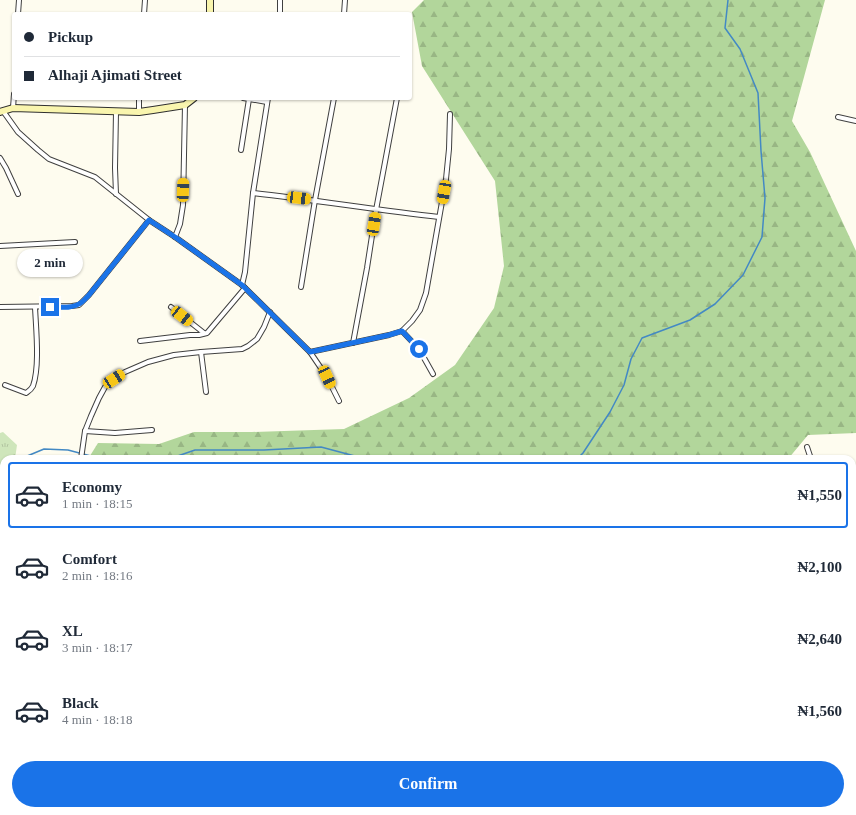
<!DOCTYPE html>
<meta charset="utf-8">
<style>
:root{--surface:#fff;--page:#f6f6f7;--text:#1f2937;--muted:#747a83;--line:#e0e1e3;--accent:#1a73e8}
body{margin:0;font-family:"Times New Roman",serif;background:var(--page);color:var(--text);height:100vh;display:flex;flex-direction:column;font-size:15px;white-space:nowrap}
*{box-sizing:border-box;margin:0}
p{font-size:13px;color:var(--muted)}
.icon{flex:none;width:22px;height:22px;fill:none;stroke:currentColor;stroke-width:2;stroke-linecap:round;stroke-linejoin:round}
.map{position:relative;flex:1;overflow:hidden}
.sheet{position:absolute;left:0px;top:455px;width:856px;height:360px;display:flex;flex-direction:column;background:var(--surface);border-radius:12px 12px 0 0;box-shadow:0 1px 3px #0004}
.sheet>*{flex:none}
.hud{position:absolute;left:12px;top:12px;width:400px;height:88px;border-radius:4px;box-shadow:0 1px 3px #0004;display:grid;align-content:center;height:88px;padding:0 12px;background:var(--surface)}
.end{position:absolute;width:18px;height:18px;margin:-9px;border:5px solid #1a73e8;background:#fff;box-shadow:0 0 0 2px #fff}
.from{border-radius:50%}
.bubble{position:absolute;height:28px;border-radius:14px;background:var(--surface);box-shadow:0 1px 3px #0004;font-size:13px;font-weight:700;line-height:28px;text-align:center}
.car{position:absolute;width:12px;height:24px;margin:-12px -6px;border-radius:5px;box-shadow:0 0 3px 1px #0007;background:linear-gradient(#f5c518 24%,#345 0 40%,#f5c518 0 76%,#345 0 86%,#f5c518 0)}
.hud b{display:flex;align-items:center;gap:14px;height:38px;font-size:15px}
.hud b+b{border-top:1px solid var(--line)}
.hud i{width:10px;height:10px;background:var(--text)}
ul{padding:7px 0 0;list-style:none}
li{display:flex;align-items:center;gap:12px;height:66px;margin:0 8px 6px;padding:0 4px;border:2px solid transparent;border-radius:4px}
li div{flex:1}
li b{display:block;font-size:15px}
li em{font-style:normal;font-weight:700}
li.on{border-color:var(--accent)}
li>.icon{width:36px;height:36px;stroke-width:1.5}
.action{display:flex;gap:8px;margin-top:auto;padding:8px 12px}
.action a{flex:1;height:46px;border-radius:24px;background:var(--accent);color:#fff;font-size:16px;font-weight:700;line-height:46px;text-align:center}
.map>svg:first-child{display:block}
.grass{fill:url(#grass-tufts)}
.forest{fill:url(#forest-firs)}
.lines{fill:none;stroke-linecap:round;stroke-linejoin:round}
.stream{stroke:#4389c4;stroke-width:1.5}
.street-casing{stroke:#404040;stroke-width:6}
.secondary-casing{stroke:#2f2f2f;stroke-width:8}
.street{stroke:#fff;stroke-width:4}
.secondary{stroke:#f9f5ae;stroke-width:6}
.route{stroke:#1a73e8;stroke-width:5}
</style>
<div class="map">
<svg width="856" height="815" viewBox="0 0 856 815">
<defs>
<pattern id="grass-tufts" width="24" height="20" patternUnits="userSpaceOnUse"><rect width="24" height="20" fill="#cfe6bb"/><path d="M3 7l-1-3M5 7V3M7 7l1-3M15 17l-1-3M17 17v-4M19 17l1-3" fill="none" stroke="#b1c4a0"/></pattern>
<pattern id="forest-firs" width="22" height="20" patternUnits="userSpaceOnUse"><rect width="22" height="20" fill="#b2d69b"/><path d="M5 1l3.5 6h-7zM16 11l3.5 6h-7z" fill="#98b684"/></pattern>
</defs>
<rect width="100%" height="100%" fill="#fefcef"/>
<path class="grass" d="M 3,432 L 17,445 L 15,459 L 4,459 L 3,505 L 4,506 L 4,595 L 0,594 L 0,433 Z"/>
<g class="forest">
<path d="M 424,0 L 825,0 L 792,121 L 810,152 L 856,251 L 856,433 L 808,435 L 788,459 L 88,459 L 98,443 L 159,444 L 194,432 L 252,432 L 344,429 L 409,398 L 455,365 L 494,308 L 504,266 L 495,181 L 422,66 L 412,12 Z"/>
<path d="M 314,811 L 687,811 L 689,815 L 308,815 Z"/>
</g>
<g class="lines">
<g class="stream">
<path d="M 20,459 L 44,449 L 68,450 L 102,459"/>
<path d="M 169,459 L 195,450 L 264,450 L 321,447 L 366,459"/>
<path d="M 577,459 L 583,453 L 610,412 L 624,385 L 631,359 L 642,338 L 690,320 L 715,304 L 743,275 L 762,237 L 765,198 L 761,151 L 758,93 L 740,49 L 725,28 L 728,0"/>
<path d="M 0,484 L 4,479"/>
</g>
<defs>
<g id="street">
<path d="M 18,14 L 19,0"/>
<path d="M 144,14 L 145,0"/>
<path d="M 280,14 L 280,0"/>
<path d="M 344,14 L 345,0"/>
<path d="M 243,98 L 267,102"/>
<path d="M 13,108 L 14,94"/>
<path d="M 3,111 L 18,132 L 38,150 L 49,159 L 95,177 L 149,220 L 175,237 L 242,285 L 310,352 L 327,377 L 339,401"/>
<path d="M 139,112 L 139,98"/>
<path d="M 838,117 L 856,121"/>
<path d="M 241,150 L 249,99"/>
<path d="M 0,158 L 6,168 L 18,194"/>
<path d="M 253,193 C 315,200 377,210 439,217"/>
<path d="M 116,194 L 115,168 L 116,112"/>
<path d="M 175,237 L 180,224 L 183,205 L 185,105"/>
<path d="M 0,246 L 75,242"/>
<path d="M 242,285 L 245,272 L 253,193 L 268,98"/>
<path d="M 301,287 L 315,200 L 334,98"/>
<path d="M 0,307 L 72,306 L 79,305 L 89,295 L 149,220"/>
<path d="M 171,307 L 204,333"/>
<path d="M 402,331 L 419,349 L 433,374"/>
<path d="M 140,341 L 190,335 L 199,335 L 207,333 L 245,288"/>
<path d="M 353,343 L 367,268 L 376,210 L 397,98"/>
<path d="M 201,352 L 206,392"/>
<path d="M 310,352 L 389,335 L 402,331 L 412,321 L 420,310 L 426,293 L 446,179 L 449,149 L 450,114"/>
<path d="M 5,385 L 26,393 C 29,391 31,390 33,386 C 40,366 36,329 35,307"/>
<path d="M 85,431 L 115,433 L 152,430"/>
<path d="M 807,447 L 811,459"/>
<path d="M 81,459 L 85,431 L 91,416 L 99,398 L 105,387 L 113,379 L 125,372 L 148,362 L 174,355 L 201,352 L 242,349 L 248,346 L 257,339 L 264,327 L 270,312"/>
<path d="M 852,561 L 856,560"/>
<path d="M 852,630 L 856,629"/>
<path d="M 0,649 L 4,650"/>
<path d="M 852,696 L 856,696"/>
<path d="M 168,811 L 171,815"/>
<path d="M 788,811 L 788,815"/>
<path d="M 40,815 L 40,811"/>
<path d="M 105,815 L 105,811"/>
</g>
<g id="secondary">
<path d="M 210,0 L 210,14"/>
<path d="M 0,112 L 13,108 L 139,112 L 153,110 L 185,105 L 194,98"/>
</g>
</defs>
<use href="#street" class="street-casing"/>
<use href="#secondary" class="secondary-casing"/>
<use href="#street" class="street"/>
<use href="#secondary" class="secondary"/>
</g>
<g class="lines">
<path class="route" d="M 50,307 C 59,307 71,309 79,304 C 83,302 86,298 89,295 L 149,220 L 175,237 L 242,285 L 310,352 L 389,335 L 402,331 L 419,349"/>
</g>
</svg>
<i class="end from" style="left:419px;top:349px"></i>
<i class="end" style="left:50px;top:307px"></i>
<div class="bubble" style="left:17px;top:249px;width:66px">2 min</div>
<i class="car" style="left:183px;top:190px;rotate:2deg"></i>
<i class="car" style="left:444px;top:192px;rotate:190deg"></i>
<i class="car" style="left:299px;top:198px;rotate:97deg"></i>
<i class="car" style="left:374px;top:224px;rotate:9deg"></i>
<i class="car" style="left:182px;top:316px;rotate:128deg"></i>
<i class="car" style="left:327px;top:377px;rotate:155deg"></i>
<i class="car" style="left:114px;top:379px;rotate:57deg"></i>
<div class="hud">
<b><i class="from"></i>Pickup</b>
<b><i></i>Alhaji Ajimati Street</b>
</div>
<section class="sheet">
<ul>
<li class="on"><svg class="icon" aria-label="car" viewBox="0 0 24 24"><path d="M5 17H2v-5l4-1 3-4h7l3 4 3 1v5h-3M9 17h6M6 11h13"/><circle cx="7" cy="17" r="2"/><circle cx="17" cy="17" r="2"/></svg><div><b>Economy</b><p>1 min · 18:15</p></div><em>₦1,550</em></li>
<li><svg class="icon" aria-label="car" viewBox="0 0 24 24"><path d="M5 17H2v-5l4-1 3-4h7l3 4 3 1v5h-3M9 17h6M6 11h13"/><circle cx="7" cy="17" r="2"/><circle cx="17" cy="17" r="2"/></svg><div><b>Comfort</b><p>2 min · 18:16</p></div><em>₦2,100</em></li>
<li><svg class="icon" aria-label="car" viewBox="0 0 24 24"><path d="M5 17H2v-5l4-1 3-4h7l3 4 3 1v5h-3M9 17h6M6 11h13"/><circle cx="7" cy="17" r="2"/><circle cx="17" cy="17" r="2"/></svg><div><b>XL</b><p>3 min · 18:17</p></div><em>₦2,640</em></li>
<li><svg class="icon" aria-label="car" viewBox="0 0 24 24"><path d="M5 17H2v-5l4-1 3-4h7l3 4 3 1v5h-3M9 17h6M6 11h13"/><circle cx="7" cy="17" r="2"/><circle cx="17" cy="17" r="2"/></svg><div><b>Black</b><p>4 min · 18:18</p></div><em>₦1,560</em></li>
</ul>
<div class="action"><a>Confirm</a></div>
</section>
</div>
